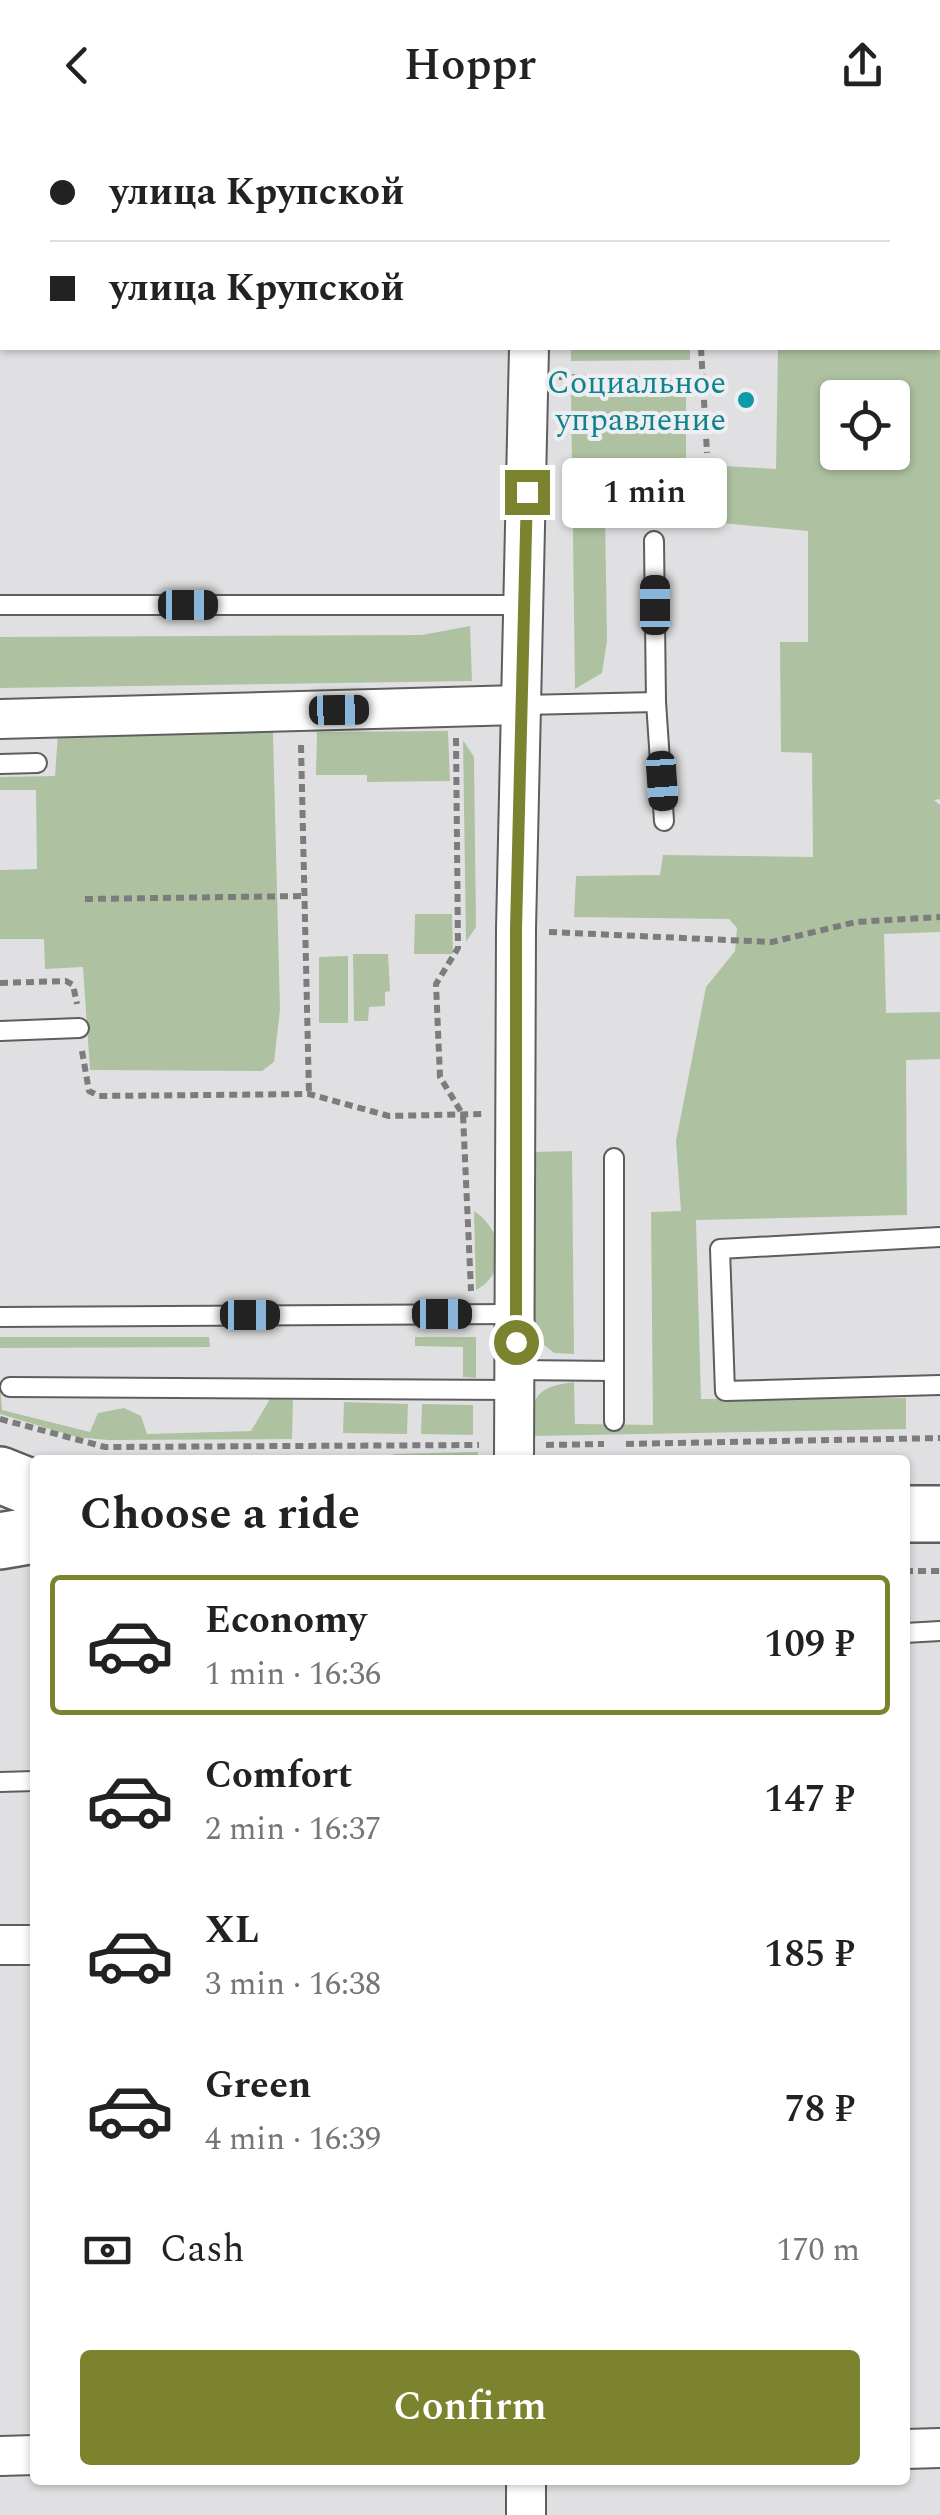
<!DOCTYPE html>
<meta charset="utf-8">
<style>
:root{--surface:#fff;--page:#f2f2f2;--text:#222;--muted:#767676;--line:#e0e0e0;--accent:#7c832f}
body{margin:0;font-family:Spectral,serif;background:var(--page);color:var(--text);height:100vh;display:flex;flex-direction:column;font-size:38px;white-space:nowrap}
*{box-sizing:border-box;margin:0}
p{font-size:32px;color:var(--muted)}
.icon{flex:none;width:55px;height:55px;fill:none;stroke:currentColor;stroke-width:2;stroke-linecap:round;stroke-linejoin:round}
.map{position:relative;flex:1;overflow:hidden}
.side{position:absolute;left:30px;top:1325px;width:880px;height:1030px;display:flex;flex-direction:column;background:var(--surface);border-radius:10px;box-shadow:0 2px 8px #0004}
.side>*{flex:none}
.banner{position:absolute;left:0px;top:0px;width:940px;height:220px;box-shadow:0 2px 8px #0004;display:grid;align-content:center;height:220px;padding:0 50px;background:var(--surface)}
.tools{position:absolute;left:820px;top:250px;display:grid;gap:20px}
.tools a{display:grid;place-items:center;width:90px;height:90px;border-radius:10px;background:var(--surface);box-shadow:0 2px 8px #0004;font-size:50px}
.end{position:absolute;width:45px;height:45px;margin:-22px;border:12px solid #7c832f;background:#fff;box-shadow:0 0 0 5px #fff}
.from{border-radius:50%}
.bubble{position:absolute;height:70px;border-radius:10px;background:var(--surface);box-shadow:0 2px 8px #0004;font-size:32px;font-weight:600;line-height:70px;text-align:center}
.car{position:absolute;width:30px;height:60px;margin:-30px -15px;border-radius:12px;box-shadow:0 0 8px 2px #0007;background:linear-gradient(#222 24%,#8ab4d8 0 40%,#222 0 76%,#8ab4d8 0 86%,#222 0)}
.banner b{display:flex;align-items:center;gap:35px;height:95px;font-size:38px}
.banner b+b{border-top:2px solid var(--line)}
.banner i{width:25px;height:25px;background:var(--text)}
ul{padding:0;list-style:none}
li{display:flex;align-items:center;gap:30px;height:140px;margin:0 20px 15px;padding:0 30px;border:5px solid transparent;border-radius:10px}
li div{flex:1}
li b{display:block;font-size:38px}
li em{font-style:normal;font-weight:600}
li.on{border-color:var(--accent)}
li>.icon{width:90px;height:90px;stroke-width:1.5}
h2{padding:0 50px;font-size:45px;line-height:120px}
.pay{display:flex;align-items:center;gap:25px;height:110px;padding:0 50px;font-size:38px}
.pay p{margin-inline-start:auto}
.button{display:flex;gap:20px;margin-top:auto;padding:20px 50px}
.button a{flex:1;height:115px;border-radius:10px;background:var(--accent);color:#fff;font-size:40px;font-weight:600;line-height:115px;text-align:center}
header{display:flex;justify-content:space-between;align-items:center;height:130px;padding:0 50px;background:var(--surface);font-size:45px;font-weight:600}
.map>svg:first-child{display:block}
.green{fill:#aec2a1;fill-rule:evenodd}
.lines{fill:none;stroke-linecap:round;stroke-linejoin:round}
.service-casing{stroke:#5e5e5f;stroke-width:22}
.minor-casing{stroke:#5e5e5f;stroke-width:42}
.primary-casing{stroke:#5e5e5f;stroke-width:60}
.path{stroke:#7c7c7d;stroke-width:6;stroke-dasharray:8 5;stroke-linecap:butt}
.service{stroke:#fff;stroke-width:18}
.minor{stroke:#fff;stroke-width:38}
.primary{stroke:#fff;stroke-width:55}
.route{stroke:#7c832f;stroke-width:12}
.culture-dot{fill:#0f9aa8;stroke:#eeedef;stroke-width:4}
.labels{text-anchor:middle;stroke-width:8;stroke-linejoin:round;paint-order:stroke}
.culture-label{font-size:32px;fill:#0d838f;stroke:#eeedef;text-anchor:end}
</style>
<header><svg class="icon" aria-label="back" viewBox="0 0 24 24"><path d="M15 5l-7 7 7 7"/></svg>Hoppr<svg class="icon" aria-label="share" viewBox="0 0 24 24"><path d="M12 15V3M7 8l5-5 5 5M5 13v7h14v-7"/></svg></header>
<div class="map">
<svg width="940" height="2385" viewBox="0 0 940 2385">
<rect width="100%" height="100%" fill="#e0e0e2"/>
<g class="green">
<path d="M 569,0 L 940,0 L 940,669 L 934,670 L 940,675 L 940,802 L 884,804 L 886,883 L 940,882 L 940,929 L 906,930 L 907,1085 L 696,1090 L 701,1269 L 906,1268 L 906,1299 L 531,1306 C 531,1268 534,1257 574,1252 L 575,1294 L 653,1295 L 651,1082 L 681,1081 L 676,1011 L 706,857 L 735,821 L 737,798 L 729,789 L 574,787 L 576,746 L 660,745 L 663,725 L 813,727 L 812,623 L 781,622 L 780,512 L 808,512 L 808,401 L 605,382 L 607,511 L 602,543 L 575,559 L 571,258 L 686,255 L 686,334 L 776,339 L 778,218 L 938,218 L 938,2 ZM 838,268 L 892,268 L 892,322 L 838,322 Z"/>
<path d="M 571,218 L 690,218 L 690,230 L 571,231 Z"/>
<path d="M 470,496 L 472,551 L 0,558 L 0,507 L 422,505 Z"/>
<path d="M 448,601 L 450,651 L 367,652 L 367,645 L 316,645 L 317,602 Z"/>
<path d="M 273,602 L 280,880 L 274,932 L 262,941 L 90,940 L 83,837 L 45,839 L 44,809 L 0,809 L 0,740 L 37,739 L 36,660 L 0,660 L 0,647 L 55,646 L 58,604 Z"/>
<path d="M 463,610 L 474,627 L 476,797 L 466,812 Z"/>
<path d="M 415,784 L 452,784 L 453,824 L 414,824 Z"/>
<path d="M 353,824 L 388,824 L 390,861 L 385,862 L 385,876 L 369,877 L 368,891 L 354,891 Z"/>
<path d="M 348,826 L 348,893 L 319,893 L 319,827 Z"/>
<path d="M 572,1021 L 574,1224 L 554,1223 L 531,1204 L 533,1022 Z"/>
<path d="M 474,1081 C 503,1100 510,1141 476,1160 Z"/>
<path d="M 0,1207 L 209,1207 L 210,1217 L 0,1218 Z"/>
<path d="M 415,1207 L 476,1207 L 476,1248 L 463,1247 L 463,1217 L 415,1216 Z"/>
<path d="M 0,1253 L 2,1280 L 90,1302 L 98,1283 L 124,1278 L 141,1286 L 147,1304 L 251,1301 L 270,1269 L 293,1270 L 292,1309 L 108,1310 L 77,1307 L 0,1284 Z"/>
<path d="M 344,1272 L 408,1274 L 407,1304 L 343,1303 Z"/>
<path d="M 422,1274 L 473,1275 L 473,1305 L 421,1304 Z"/>
<path d="M 478,1322 L 478,1330 L 418,1330 L 391,1324 Z"/>
</g>
<g class="lines">
<defs>
<g id="service">
<path d="M 654,411 L 656,572 L 664,691"/>
<path d="M 0,475 L 524,475"/>
<path d="M 523,575 L 656,572"/>
<path d="M 0,634 L 37,633"/>
<path d="M 0,901 L 79,898"/>
<path d="M 940,1107 L 720,1119 L 725,1261 L 940,1255"/>
<path d="M 0,1187 L 515,1184"/>
<path d="M 516,1240 L 614,1241"/>
<path d="M 10,1257 L 515,1260"/>
<path d="M 614,1291 L 614,1028"/>
<path d="M 905,1503 L 940,1501"/>
<path d="M 0,1652 L 35,1651"/>
</g>
<g id="minor">
<path d="M 532,0 L 532,2"/>
<path d="M 0,589 L 523,575"/>
<path d="M 514,1330 L 516,799 L 529,218"/>
<path d="M 0,1815 L 35,1815"/>
<path d="M 905,2319 L 940,2318"/>
<path d="M 0,2326 L 35,2325"/>
<path d="M 526,2385 L 526,2350"/>
</g>
<g id="primary">
<path d="M 0,1345 L 35,1359"/>
<path d="M 905,1384 L 940,1384"/>
<path d="M 0,1411 L 35,1405"/>
</g>
</defs>
<use href="#service" class="service-casing"/>
<use href="#minor" class="minor-casing"/>
<use href="#primary" class="primary-casing"/>
<g class="path">
<path d="M 711,2 L 723,2"/>
<path d="M 928,2 L 940,2"/>
<path d="M 701,218 L 707,323"/>
<path d="M 559,247 L 702,251"/>
<path d="M 456,608 L 458,818 L 436,854 L 440,947 L 463,985 L 471,1161"/>
<path d="M 301,615 L 309,964"/>
<path d="M 85,769 L 304,766"/>
<path d="M 549,802 L 772,812 L 856,792 L 940,787"/>
<path d="M 0,853 L 66,851 L 73,855 L 77,874"/>
<path d="M 82,921 L 89,961 L 99,966 L 309,964 L 389,986 L 482,984"/>
<path d="M 0,1289 L 105,1317 L 479,1315"/>
<path d="M 626,1314 L 940,1308"/>
<path d="M 546,1315 L 604,1314"/>
<path d="M 905,1441 L 940,1441"/>
<path d="M 58,2352 L 495,2352"/>
</g>
<use href="#service" class="service"/>
<use href="#minor" class="minor"/>
<use href="#primary" class="primary"/>
</g>
<g class="lines">
<path class="route" d="M 516,1212 L 516,799 L 527,362"/>
</g>
<circle class="culture-dot" cx="746" cy="270" r="10"/>
<g class="labels">
<g class="culture-label">
<text x="726" y="263">Социальное<tspan x="726" dy="37">управление</tspan></text>
</g>
</g>
</svg>
<div class="tools">
<a><svg class="icon" aria-label="locate" viewBox="0 0 24 24"><circle cx="12" cy="12" r="6"/><path d="M12 2v4M12 18v4M2 12h4M18 12h4"/></svg></a>
</div>
<i class="end from" style="left:516px;top:1212px"></i>
<i class="end" style="left:527px;top:362px"></i>
<div class="bubble" style="left:562px;top:328px;width:165px">1 min</div>
<i class="car" style="left:188px;top:475px;rotate:90deg"></i>
<i class="car" style="left:655px;top:475px;rotate:0deg"></i>
<i class="car" style="left:339px;top:580px;rotate:89deg"></i>
<i class="car" style="left:662px;top:651px;rotate:176deg"></i>
<i class="car" style="left:442px;top:1184px;rotate:90deg"></i>
<i class="car" style="left:250px;top:1185px;rotate:90deg"></i>
<div class="banner">
<b><i class="from"></i>улица Крупской</b>
<b><i></i>улица Крупской</b>
</div>
<section class="side">
<h2>Choose a ride</h2>
<ul>
<li class="on"><svg class="icon" aria-label="car" viewBox="0 0 24 24"><path d="M5 17H2v-5l4-1 3-4h7l3 4 3 1v5h-3M9 17h6M6 11h13"/><circle cx="7" cy="17" r="2"/><circle cx="17" cy="17" r="2"/></svg><div><b>Economy</b><p>1 min · 16:36</p></div><em>109 ₽</em></li>
<li><svg class="icon" aria-label="car" viewBox="0 0 24 24"><path d="M5 17H2v-5l4-1 3-4h7l3 4 3 1v5h-3M9 17h6M6 11h13"/><circle cx="7" cy="17" r="2"/><circle cx="17" cy="17" r="2"/></svg><div><b>Comfort</b><p>2 min · 16:37</p></div><em>147 ₽</em></li>
<li><svg class="icon" aria-label="car" viewBox="0 0 24 24"><path d="M5 17H2v-5l4-1 3-4h7l3 4 3 1v5h-3M9 17h6M6 11h13"/><circle cx="7" cy="17" r="2"/><circle cx="17" cy="17" r="2"/></svg><div><b>XL</b><p>3 min · 16:38</p></div><em>185 ₽</em></li>
<li><svg class="icon" aria-label="car" viewBox="0 0 24 24"><path d="M5 17H2v-5l4-1 3-4h7l3 4 3 1v5h-3M9 17h6M6 11h13"/><circle cx="7" cy="17" r="2"/><circle cx="17" cy="17" r="2"/></svg><div><b>Green</b><p>4 min · 16:39</p></div><em>78 ₽</em></li>
</ul>
<div class="pay"><svg class="icon" aria-label="cash" viewBox="0 0 24 24"><path d="M3 7h18v10H3z"/><circle cx="12" cy="12" r="2"/></svg>Cash<p>170 m</p></div>
<div class="button"><a>Confirm</a></div>
</section>
</div>
